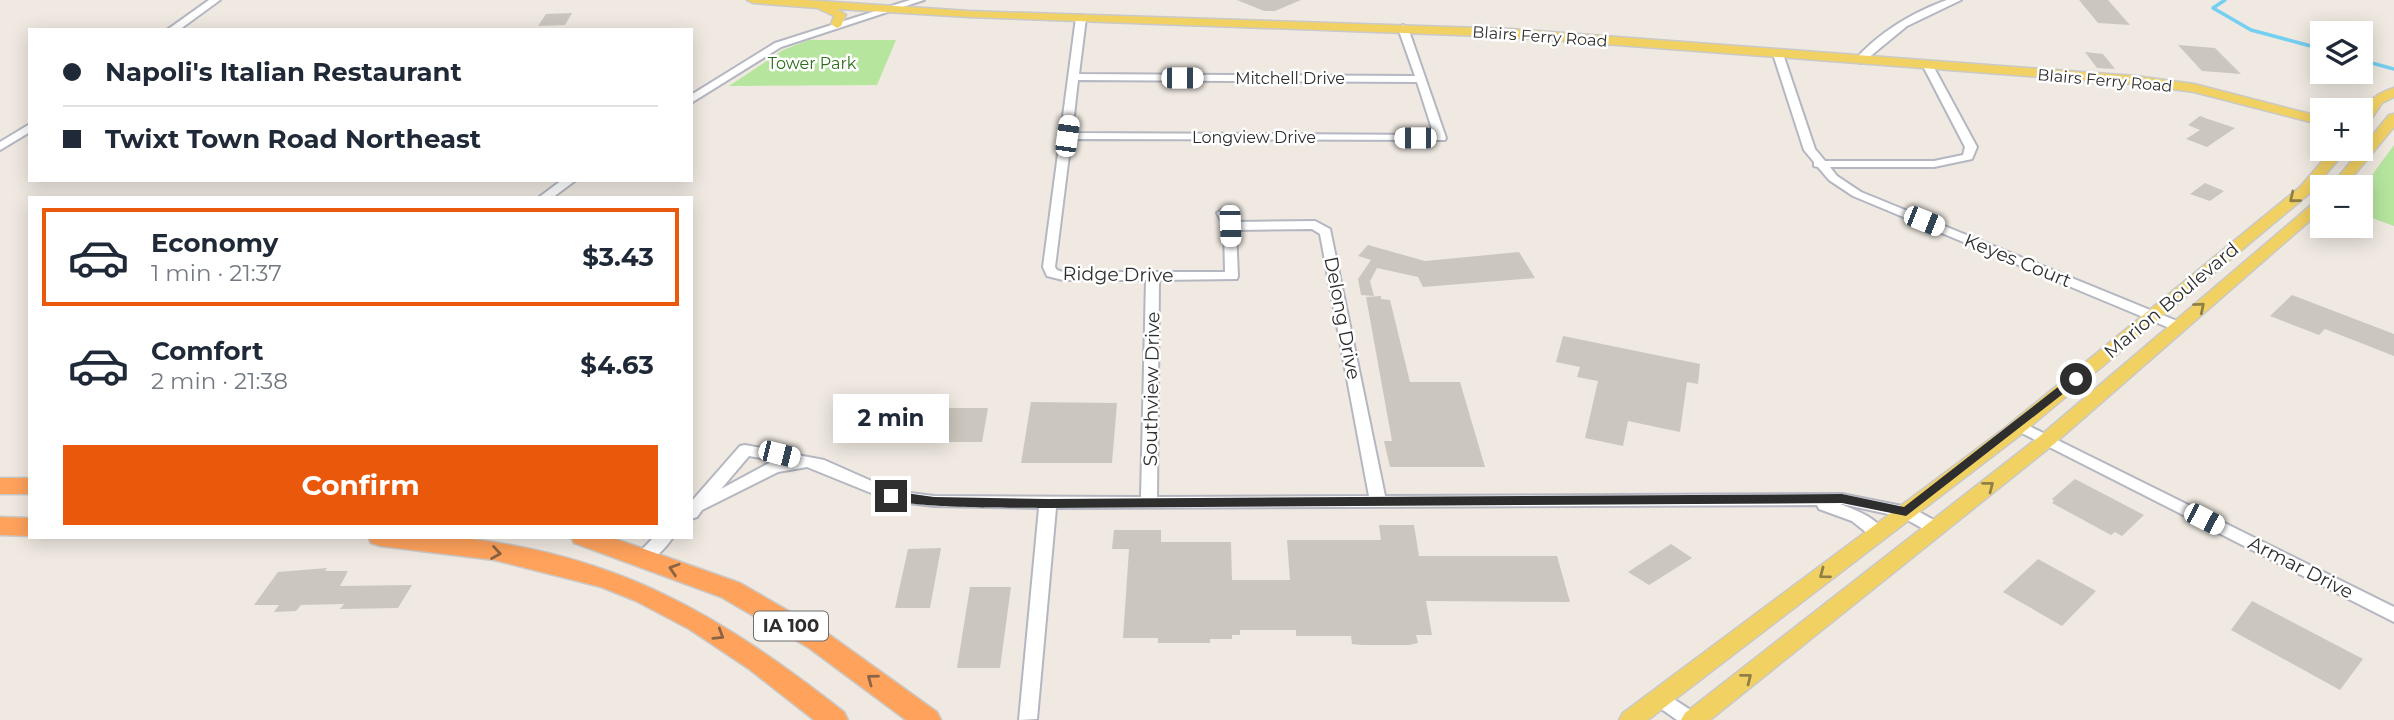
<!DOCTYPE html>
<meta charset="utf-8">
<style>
:root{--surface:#fff;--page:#f2f2f3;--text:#1f2937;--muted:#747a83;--line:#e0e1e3;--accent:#ea580c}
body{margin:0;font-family:Montserrat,sans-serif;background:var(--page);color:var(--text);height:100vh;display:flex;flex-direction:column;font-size:26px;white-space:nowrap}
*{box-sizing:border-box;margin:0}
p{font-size:23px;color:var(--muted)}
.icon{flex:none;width:38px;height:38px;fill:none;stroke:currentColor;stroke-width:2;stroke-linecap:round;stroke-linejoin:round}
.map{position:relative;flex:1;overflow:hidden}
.drawer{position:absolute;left:28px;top:196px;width:665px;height:343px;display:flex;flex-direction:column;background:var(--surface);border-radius:0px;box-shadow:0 4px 18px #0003}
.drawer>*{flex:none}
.hud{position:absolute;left:28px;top:28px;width:665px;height:154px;border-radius:0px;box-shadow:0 4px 18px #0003;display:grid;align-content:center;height:154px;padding:0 35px;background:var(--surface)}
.controls{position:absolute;left:2310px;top:21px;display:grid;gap:14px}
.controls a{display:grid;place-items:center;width:63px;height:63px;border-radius:0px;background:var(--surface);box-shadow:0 4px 18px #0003;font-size:35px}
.end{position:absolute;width:32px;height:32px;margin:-16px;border:9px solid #2e2e2e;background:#fff;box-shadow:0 0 0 4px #fff}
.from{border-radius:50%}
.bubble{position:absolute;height:49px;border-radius:0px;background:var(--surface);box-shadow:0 4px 18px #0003;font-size:23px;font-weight:700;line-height:49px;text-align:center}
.car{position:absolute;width:21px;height:42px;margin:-21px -10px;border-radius:9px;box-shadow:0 0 5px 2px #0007;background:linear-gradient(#fff 24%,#345 0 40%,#fff 0 76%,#345 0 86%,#fff 0)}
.hud b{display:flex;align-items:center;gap:24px;height:66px;font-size:26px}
.hud b+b{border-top:2px solid var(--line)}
.hud i{width:18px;height:18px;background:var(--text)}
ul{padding:12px 0 0;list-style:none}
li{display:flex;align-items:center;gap:21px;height:98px;margin:0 14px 10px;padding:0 21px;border:4px solid transparent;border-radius:0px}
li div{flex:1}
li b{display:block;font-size:26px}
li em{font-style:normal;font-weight:700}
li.selected{border-color:var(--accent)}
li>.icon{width:63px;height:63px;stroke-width:1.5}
.cta{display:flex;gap:14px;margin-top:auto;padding:14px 35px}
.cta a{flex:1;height:80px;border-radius:0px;background:var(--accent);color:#fff;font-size:28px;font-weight:700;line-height:80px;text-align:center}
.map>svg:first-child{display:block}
.green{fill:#b6e59e}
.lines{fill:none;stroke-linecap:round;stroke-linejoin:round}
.stream{stroke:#75cff0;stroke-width:3.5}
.building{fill:#cbc7bf}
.minor-casing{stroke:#b4b7c1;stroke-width:4}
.major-casing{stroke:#c9c9c9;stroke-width:3}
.highway-casing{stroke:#c9c9c9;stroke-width:3}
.minor{fill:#fff;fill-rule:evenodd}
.major{fill:#f2d163;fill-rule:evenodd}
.highway{fill:#ffa35c;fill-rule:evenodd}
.oneway{stroke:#908048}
.oneway2{stroke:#8c6343}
.route{fill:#2e2e2e}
.labels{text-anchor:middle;stroke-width:5;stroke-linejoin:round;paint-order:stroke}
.far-street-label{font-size:16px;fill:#2e2e2e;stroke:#fff}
.far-park-label{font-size:16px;fill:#2c6e1b;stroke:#fff}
.shield{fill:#fff;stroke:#6d6d6d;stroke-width:2}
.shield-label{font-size:18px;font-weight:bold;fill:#2e2e2e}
.street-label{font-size:19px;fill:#2e2e2e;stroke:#fff}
</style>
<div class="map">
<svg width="2394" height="720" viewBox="0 0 2394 720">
<rect width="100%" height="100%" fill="#efe9e1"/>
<g class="green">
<path d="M 809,40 L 896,40 L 877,85 L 729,86 L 783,50 Z"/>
<path d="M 2394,145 L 2394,226 L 2361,214 L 2361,190 Z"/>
</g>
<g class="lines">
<g class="stream">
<path d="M 2225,0 L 2213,8 L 2251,30 L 2322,49"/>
<path d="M 2361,60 L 2394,69"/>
</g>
</g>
<g class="building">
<path d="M 1237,0 L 1301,0 L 1275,11 L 1264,11 Z"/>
<path d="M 2079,0 L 2108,0 L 2130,25 L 2098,23 Z"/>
<path d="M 572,13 L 565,25 L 538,26 L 546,14 Z"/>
<path d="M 2178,45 L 2215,48 L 2241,74 L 2202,71 Z"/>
<path d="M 2085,52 L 2103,54 L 2115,69 L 2097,68 Z"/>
<path d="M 2200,116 L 2205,118 L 2235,128 L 2207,147 L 2186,139 L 2200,130 L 2188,125 Z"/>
<path d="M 2205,183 L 2224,191 L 2210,201 L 2190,194 Z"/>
<path d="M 1368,245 L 1425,261 L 1519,252 L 1535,278 L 1423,287 L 1418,277 L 1377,268 L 1370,281 L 1374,296 L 1361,295 L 1358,279 L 1371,260 L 1358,256 Z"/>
<path d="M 2292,295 L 2394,334 L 2394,356 L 2325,329 L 2319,335 L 2270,316 Z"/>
<path d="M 1381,296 L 1381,299 L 1390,300 L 1410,382 L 1460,382 L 1485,467 L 1390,467 L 1384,441 L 1392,441 L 1366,297 Z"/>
<path d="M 1563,336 L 1700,364 L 1698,384 L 1687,382 L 1680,432 L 1628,421 L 1623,446 L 1585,438 L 1598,381 L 1577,377 L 1580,367 L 1556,362 Z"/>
<path d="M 1031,402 L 1117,403 L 1112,463 L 1021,463 Z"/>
<path d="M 937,408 L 988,408 L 982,442 L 929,442 Z"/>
<path d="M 2075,479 L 2144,515 L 2122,536 L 2115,532 L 2111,535 L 2052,503 L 2054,501 L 2052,499 Z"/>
<path d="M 1379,525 L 1414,525 L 1419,556 L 1557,556 L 1570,602 L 1426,601 L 1432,635 L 1416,635 L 1418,643 L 1409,645 L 1362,645 L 1352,644 L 1351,636 L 1296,636 L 1296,630 L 1240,630 L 1240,635 L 1232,635 L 1232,639 L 1210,639 L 1210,643 L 1158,643 L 1158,638 L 1123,638 L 1129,549 L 1112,549 L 1114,530 L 1161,530 L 1161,542 L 1231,542 L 1232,580 L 1290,580 L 1287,540 L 1381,540 Z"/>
<path d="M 1671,544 L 1692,558 L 1649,585 L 1628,572 Z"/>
<path d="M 941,548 L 930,608 L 895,608 L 908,549 Z"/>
<path d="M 2038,559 L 2096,591 L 2062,626 L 2003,592 Z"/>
<path d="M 327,568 L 325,571 L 348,571 L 340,586 L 412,585 L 398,608 L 340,609 L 344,604 L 301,605 L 296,611 L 274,612 L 279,605 L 254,605 L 278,572 Z"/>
<path d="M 970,587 L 1011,587 L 1000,668 L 957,668 Z"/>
<path d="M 2252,601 L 2363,659 L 2340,690 L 2231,630 Z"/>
</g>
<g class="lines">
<defs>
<g id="minor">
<path d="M 209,0 L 220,0 L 179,30 L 167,30 Z"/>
<path d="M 910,0 L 924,0 L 781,47 L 691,103 L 691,95 L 775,43 Z"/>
<path d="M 1947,0 L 1961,0 L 1907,26 L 1862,63 L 1854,61 C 1878,33 1913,12 1947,0 Z"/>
<path d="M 1081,15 L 1086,18 L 1079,74 L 1415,76 L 1398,28 L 1403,25 L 1408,28 L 1446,138 L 1445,140 L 1071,139 L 1055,267 L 1057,270 L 1063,272 L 1225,272 L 1224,226 L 1217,213 L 1223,209 L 1227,210 L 1234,222 L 1315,221 L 1330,229 L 1385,496 L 1842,494 L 1912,508 L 1941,524 L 1943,528 L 1941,532 L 1929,532 L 1902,517 L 1842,504 L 1840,504 C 1858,511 1875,517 1886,533 L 1884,537 L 1872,537 L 1852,521 L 1819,509 L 1817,505 L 1056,508 L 1037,719 L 1019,720 L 1039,508 L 934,506 L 891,501 L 807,467 L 778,472 L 702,510 L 697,517 L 691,519 L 691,502 L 740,446 L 745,445 L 824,460 L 894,491 L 934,496 L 1141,497 L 1146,280 L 1063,280 L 1047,276 L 1043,267 L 1076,18 ZM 1078,80 L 1417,82 L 1434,135 L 1072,133 ZM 1312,229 L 1320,234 L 1369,496 L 1157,497 L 1159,280 L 1237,279 L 1238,276 L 1236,230 ZM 749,456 L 778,461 L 769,463 L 721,489 Z"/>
<path d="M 1778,51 L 1783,54 L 1815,149 L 1825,161 L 1934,161 L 1963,155 L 1965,147 L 1923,66 L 1932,64 L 1977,147 L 1972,159 L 1934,167 L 1830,167 L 1837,176 L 1861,192 L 2182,323 L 2184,326 L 2182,329 L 2172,329 L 1853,196 L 1829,180 L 1818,167 L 1814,166 L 1814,162 L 1804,150 L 1773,54 Z"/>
<path d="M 30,124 L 30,132 L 0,150 L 0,142 Z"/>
<path d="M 562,180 L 576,180 L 552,198 L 538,198 Z"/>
<path d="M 2019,421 L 2394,607 L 2394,622 L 2014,429 L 2012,426 L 2014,423 Z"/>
<path d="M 654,537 L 673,537 C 666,548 650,566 636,562 L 634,558 Z"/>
<path d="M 1660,690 L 1698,715 L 1700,720 L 1677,720 L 1653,703 L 1651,698 L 1653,693 Z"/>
</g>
<g id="major">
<path d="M 747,0 L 805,0 L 969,11 L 1511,29 L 2135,76 L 2194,84 L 2322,117 L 2322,125 L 2194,92 L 2135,84 L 1511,37 L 969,17 L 837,9 L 846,15 L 841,26 L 837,28 L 831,24 L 834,16 L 817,8 L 753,3 Z"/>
<path d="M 2394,88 L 2394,97 L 2382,103 L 2366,127 L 2361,128 C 2361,106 2373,94 2394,88 Z"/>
<path d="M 2394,114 L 2394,127 L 2344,187 L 2330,187 L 2389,115 Z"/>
<path d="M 2333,149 L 2347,149 L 2310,193 L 2019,436 L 1648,720 L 1619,720 L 1623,713 L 2005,428 L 2300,187 Z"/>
<path d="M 2322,199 L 2322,210 L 2054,444 L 1710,720 L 1681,720 L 1685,713 L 2040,436 L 2317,200 Z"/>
</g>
<g id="highway">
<rect x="0" y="478" width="30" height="16"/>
<path d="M 0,517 L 30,518 L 30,536 L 0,535 Z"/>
<path d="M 368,537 C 399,537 432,534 463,538 C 622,556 721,616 844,712 L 848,720 L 814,720 L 749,669 L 689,629 L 636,601 L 601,587 L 494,560 L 380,546 L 371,543 Z"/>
<path d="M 571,537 L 610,537 L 740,583 L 827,633 L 937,712 L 941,720 L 906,720 L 809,648 L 721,597 L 574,543 Z"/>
</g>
</defs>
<use href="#minor" class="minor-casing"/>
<use href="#major" class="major-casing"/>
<use href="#highway" class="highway-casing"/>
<use href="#minor" class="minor"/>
<use href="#major" class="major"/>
<use href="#highway" class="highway"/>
</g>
<defs><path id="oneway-chevron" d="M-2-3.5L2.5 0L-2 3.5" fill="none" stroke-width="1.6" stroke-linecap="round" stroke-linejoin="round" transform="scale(1.75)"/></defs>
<g class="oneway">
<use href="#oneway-chevron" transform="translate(2294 198) rotate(141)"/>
<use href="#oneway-chevron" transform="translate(2200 307) rotate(-40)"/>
<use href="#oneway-chevron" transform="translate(1989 486) rotate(-38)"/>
<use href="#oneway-chevron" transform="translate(1824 574) rotate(143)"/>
<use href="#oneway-chevron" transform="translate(1747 678) rotate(-38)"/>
</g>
<g class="oneway2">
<use href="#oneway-chevron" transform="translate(496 553) rotate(9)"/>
<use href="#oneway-chevron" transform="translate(674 569) rotate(-162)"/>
<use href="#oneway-chevron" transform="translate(719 635) rotate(32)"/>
<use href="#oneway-chevron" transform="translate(872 679) rotate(-143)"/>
</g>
<path class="route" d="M 2072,376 L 2082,379 L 1906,516 L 1842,503 L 1048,508 C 1020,507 900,510 885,496 L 891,491 L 934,497 L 1048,499 L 1842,494 L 1904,507 Z"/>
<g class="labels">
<g class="far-street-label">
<text transform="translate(1540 36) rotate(4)" y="6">Blairs Ferry Road</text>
<text x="1290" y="84">Mitchell Drive</text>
<text transform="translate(2105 80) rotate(5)" y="6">Blairs Ferry Road</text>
<text x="1254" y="143">Longview Drive</text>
</g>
<g class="far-park-label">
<text x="812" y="69">Tower Park</text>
</g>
<rect class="shield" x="754" y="611.5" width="74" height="29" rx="5"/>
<g class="shield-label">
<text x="791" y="632">IA 100</text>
</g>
<g class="street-label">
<text transform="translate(2018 260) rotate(22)" y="7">Keyes Court</text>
<text transform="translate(1118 274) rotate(1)" y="7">Ridge Drive</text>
<text transform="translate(2171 300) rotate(-40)" y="7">Marion Boulevard</text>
<text transform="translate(1343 318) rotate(79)" y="7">Delong Drive</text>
<text transform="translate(1151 389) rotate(-89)" y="7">Southview Drive</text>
<text transform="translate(2301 567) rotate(27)" y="7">Armar Drive</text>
</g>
</g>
</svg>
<div class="controls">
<a><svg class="icon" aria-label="layers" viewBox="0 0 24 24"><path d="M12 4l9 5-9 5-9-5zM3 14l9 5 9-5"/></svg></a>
<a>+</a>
<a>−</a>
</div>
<i class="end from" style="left:2076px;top:379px"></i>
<i class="end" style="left:891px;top:496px"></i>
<div class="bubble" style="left:833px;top:394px;width:116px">2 min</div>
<i class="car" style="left:1182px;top:78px;rotate:90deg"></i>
<i class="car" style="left:1067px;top:136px;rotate:8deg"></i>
<i class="car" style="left:1415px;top:138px;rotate:270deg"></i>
<i class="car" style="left:1924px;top:221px;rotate:112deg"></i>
<i class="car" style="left:1230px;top:226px;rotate:178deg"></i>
<i class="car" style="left:779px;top:454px;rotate:104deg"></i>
<i class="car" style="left:2204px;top:519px;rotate:117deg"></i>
<div class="hud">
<b><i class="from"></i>Napoli's Italian Restaurant</b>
<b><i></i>Twixt Town Road Northeast</b>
</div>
<section class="drawer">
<ul>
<li class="selected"><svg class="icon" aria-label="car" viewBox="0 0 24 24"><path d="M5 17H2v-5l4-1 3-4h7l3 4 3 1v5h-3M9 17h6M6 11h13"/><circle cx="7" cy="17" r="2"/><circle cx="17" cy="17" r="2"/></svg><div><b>Economy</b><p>1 min · 21:37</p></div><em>$3.43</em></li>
<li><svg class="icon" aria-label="car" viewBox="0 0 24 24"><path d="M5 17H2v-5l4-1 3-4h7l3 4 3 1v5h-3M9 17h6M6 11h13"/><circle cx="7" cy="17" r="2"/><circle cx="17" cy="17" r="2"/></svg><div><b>Comfort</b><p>2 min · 21:38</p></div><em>$4.63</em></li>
</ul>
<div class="cta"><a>Confirm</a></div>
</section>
</div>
